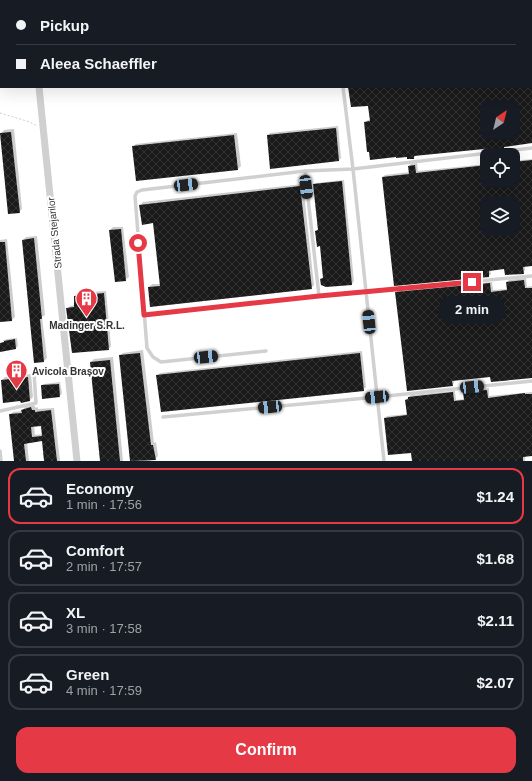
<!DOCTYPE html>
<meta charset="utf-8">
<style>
:root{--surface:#171b24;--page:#242831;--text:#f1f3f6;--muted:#9ea1a6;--line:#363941;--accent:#e63946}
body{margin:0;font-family:Arial,sans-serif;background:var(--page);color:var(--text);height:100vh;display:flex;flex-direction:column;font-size:15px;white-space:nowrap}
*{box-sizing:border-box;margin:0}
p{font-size:13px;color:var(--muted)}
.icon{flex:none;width:22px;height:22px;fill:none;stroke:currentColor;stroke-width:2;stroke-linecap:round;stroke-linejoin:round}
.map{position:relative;height:461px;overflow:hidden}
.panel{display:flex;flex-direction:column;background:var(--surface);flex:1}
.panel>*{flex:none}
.banner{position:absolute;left:0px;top:0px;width:532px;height:88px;box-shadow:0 4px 16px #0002;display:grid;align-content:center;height:88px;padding:0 16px;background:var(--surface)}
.needle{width:26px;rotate:35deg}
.fabs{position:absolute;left:480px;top:100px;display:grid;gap:8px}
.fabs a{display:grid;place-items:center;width:40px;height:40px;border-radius:8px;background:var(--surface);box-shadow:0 4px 16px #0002;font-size:20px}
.end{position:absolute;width:18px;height:18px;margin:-9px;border:5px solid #e63946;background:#fff;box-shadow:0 0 0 2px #fff}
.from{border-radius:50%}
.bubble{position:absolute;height:28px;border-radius:12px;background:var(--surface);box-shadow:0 4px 16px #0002;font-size:13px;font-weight:600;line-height:28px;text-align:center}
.car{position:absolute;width:12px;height:24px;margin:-12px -6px;border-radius:5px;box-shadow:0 0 3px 1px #0007;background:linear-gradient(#222 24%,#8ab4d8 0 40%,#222 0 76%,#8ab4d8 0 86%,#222 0)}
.banner b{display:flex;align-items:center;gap:14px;height:38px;font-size:15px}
.banner b+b{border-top:1px solid var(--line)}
.banner i{width:10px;height:10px;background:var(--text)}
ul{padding:7px 0 0;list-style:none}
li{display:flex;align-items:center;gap:12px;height:56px;margin:0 8px 6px;padding:0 8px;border:2px solid var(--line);border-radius:12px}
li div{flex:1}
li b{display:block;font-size:15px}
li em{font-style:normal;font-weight:600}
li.on{border-color:var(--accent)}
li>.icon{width:36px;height:36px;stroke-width:1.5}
.action{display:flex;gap:8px;margin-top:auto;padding:8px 16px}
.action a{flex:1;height:46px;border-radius:12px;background:var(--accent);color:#fff;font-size:16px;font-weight:600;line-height:46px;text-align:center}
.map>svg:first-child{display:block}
.shadow{fill:#0003;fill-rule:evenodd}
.building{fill:url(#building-cross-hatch);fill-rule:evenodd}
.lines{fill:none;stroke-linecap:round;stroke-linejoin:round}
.path{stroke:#cdcdcd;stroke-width:1;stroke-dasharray:2 2;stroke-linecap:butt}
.lane{stroke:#d0d0d0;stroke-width:3.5}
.street{stroke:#d0d0d0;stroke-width:7}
.route{stroke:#e63946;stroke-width:5}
.labels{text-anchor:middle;stroke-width:4;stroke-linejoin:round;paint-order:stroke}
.street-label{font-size:10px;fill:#333;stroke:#fff}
.poi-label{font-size:10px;font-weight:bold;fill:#333;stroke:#fff}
</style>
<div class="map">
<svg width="532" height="461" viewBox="0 0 532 461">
<defs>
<pattern id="building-cross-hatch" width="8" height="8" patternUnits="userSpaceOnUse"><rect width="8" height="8" fill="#1a1a1a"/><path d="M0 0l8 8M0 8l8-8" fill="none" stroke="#333"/></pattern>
</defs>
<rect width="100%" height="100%" fill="#fff"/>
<g class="shadow">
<rect x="70" y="0" width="29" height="1"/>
<path d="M 531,48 L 532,48 L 532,142 L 416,155 L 414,158 L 408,158 L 408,156 L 365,122 L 368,120 L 371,120 L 369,104 L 350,87 L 531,87 ZM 487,107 L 513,107 L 513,133 L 487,133 Z"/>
<path d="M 338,126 L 341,158 L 339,160 L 271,168 L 268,135 L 270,133 Z"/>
<path d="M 14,129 L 22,209 L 19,212 L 1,134 L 4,130 Z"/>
<path d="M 237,133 L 241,166 L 238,169 L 133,147 L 136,144 Z"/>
<path d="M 507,153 L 507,155 L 497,155 L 498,154 Z"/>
<path d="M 532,159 L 532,265 L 525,266 L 525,270 L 523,273 L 505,268 L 490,269 L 491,274 L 489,276 L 383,177 L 385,175 L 410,172 L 409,166 L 411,164 L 417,163 L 418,171 L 487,164 L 487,181 L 513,181 L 513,161 ZM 487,203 L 513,203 L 513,229 L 487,229 Z"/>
<path d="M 344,180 L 354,281 L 352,284 L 321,279 L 324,277 L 321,245 L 316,231 L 318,229 L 314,185 L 316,183 Z"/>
<path d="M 303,184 L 314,285 L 311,288 L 149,287 L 152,284 L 161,284 L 154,222 L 140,205 L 143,202 Z"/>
<path d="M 113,227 L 123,227 L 129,277 L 125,280 L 110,230 Z"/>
<path d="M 37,236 L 45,315 L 42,317 L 47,358 L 44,361 L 23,240 L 26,237 Z"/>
<path d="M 7,239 L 15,317 L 12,320 L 0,309 L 0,240 Z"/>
<path d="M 526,278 L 527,287 L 532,286 L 532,378 L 491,376 L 454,380 L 454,383 L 452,385 L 396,292 L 399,290 L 492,282 L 493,290 L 508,289 L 507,282 L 509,280 Z"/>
<path d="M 106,291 L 111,346 L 109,349 L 68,308 L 70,306 L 75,305 L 75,296 L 77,293 Z"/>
<path d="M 17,338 L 18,346 L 16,348 L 0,351 L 0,343 L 0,344 L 9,341 L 2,341 L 7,339 Z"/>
<path d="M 143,350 L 154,443 L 156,442 L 158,456 L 155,459 L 151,459 L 150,461 L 131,461 L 120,356 L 123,353 Z"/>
<path d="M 362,351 L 366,387 L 363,390 L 157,376 L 160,373 Z"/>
<path d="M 113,357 L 123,461 L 101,461 L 91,362 L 94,359 Z"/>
<path d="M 31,374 L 33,397 L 30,400 L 2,380 L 5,377 Z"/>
<path d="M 60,382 L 62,394 L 59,396 L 42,386 L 44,384 Z"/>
<path d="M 489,388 L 489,396 L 532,392 L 532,455 L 525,456 L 525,461 L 413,461 L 412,452 L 385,418 L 387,416 L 408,414 L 406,400 L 411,395 L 455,391 L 456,400 L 464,399 L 464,393 L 466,391 Z"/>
<path d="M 34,405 L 36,408 L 38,407 L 38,409 L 54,408 L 60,461 L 45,461 L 43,440 L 27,442 L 29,461 L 15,461 L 10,415 L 13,412 L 22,411 L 25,407 ZM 42,425 L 43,434 L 35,435 L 34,426 Z"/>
</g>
<g class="building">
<path d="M 348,87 L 532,87 L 532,143 L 504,147 L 504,148 L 494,149 L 494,148 L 414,156 L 414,159 L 407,159 L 407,157 L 396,158 L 396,157 L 370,160 L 369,152 L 367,152 L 364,122 L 370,121 L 368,106 L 351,107 ZM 487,107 L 513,107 L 513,133 L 487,133 Z"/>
<path d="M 336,128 L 339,161 L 270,169 L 267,135 Z"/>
<path d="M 11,132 L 20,213 L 8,214 L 0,133 Z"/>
<path d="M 234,135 L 238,170 L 136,181 L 132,146 Z"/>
<path d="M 532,160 L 532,266 L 523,267 L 524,274 L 505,275 L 504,269 L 489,271 L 489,277 L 394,286 L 382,177 L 409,174 L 408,166 L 415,165 L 416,173 L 487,165 L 487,181 L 513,181 L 513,162 ZM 487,203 L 513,203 L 513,229 L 487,229 Z"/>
<path d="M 342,181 L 352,285 L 326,287 L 321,285 L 320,279 L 323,278 L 320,246 L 317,247 L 315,231 L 318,230 L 313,184 Z"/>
<path d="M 300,186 L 312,289 L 150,307 L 148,287 L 160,286 L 153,223 L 142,225 L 139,205 Z"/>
<path d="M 121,229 L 126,281 L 115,282 L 109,230 Z"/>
<path d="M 34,238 L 42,319 L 40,319 L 44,362 L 34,363 L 22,240 Z"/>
<path d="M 0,242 L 5,242 L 12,321 L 0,322 Z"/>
<path d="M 524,280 L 525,288 L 532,288 L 532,378 L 491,382 L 490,377 L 452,381 L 453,386 L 407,391 L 395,292 L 490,283 L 491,292 L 507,290 L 506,282 Z"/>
<path d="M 104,293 L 109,350 L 72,353 L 66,308 L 74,307 L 74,296 Z"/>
<path d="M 15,339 L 16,349 L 0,352 L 0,343 L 4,342 L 4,341 Z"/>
<path d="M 140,353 L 151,445 L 153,445 L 156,460 L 130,461 L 119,355 Z"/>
<path d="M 360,353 L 364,391 L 161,412 L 156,375 Z"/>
<path d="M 110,360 L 120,461 L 100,461 L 90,362 Z"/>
<path d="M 28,377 L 30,401 L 21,403 L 20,401 L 3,403 L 1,380 Z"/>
<path d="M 59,384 L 60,397 L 42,399 L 41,385 Z"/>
<path d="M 487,390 L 488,398 L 525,393 L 525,394 L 532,394 L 532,456 L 523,457 L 523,461 L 412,461 L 411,453 L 388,455 L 384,418 L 407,415 L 405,400 L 408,399 L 408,397 L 453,392 L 454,401 L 464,400 L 463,392 Z"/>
<path d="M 31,407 L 32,410 L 35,410 L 35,412 L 51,410 L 57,461 L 44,461 L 42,441 L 24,444 L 26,461 L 14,461 L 9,414 L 22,413 L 21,410 ZM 41,426 L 42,436 L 32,437 L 31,427 Z"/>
</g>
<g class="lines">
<g class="path">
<path d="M 385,0 L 386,1"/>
<path d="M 0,113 L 30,122 L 37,126"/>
</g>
<g class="lane">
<path d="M 31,0 L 31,1"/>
<path d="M 369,0 L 369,1"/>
<path d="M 3,1 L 3,0"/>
<path d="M 303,1 L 308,0"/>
<path d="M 0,4 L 1,4"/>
<path d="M 531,18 L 532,17"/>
<path d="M 305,171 L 319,296"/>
<path d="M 144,315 L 319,296 L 532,276"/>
<path d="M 266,351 L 161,362 L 153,357 L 147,348 L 135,196 L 137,192 L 142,190 L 305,171 L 353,169 L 343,87"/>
<path d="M 0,411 L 36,403 L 34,373 L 68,370"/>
<path d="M 163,417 L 377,397 L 532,381"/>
<path d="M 0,451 L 1,461"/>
<path d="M 384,461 L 353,169 L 532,148"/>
</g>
<g class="street">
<path d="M 0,21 L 1,22"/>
<path d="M 39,87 L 77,461"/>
</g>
</g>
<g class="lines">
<path class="route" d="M 138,243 L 144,315 L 319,296 L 472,282"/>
</g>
<defs>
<symbol id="building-pin" viewBox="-11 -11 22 30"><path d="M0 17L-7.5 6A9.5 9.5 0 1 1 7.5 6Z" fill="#e63946" stroke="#fff"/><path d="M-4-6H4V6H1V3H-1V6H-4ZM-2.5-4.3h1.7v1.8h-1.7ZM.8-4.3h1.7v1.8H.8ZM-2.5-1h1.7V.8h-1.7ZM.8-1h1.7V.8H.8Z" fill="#fff"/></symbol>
</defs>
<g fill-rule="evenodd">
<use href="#building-pin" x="74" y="286" width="25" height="34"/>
<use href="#building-pin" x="4" y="358" width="25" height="34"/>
</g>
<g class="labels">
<g class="street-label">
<text transform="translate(54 233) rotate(-96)" y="4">Strada Stejarilor</text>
</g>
<g class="poi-label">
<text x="87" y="329">Madinger S.R.L.</text>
<text x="32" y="375" text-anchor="start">Avicola Brașov</text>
</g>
</g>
</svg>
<div class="fabs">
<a><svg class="needle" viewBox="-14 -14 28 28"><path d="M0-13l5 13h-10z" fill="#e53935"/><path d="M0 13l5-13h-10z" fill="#9ea1a6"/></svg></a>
<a><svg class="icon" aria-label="locate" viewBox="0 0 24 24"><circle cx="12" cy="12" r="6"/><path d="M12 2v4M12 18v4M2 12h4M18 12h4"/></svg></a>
<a><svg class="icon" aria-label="layers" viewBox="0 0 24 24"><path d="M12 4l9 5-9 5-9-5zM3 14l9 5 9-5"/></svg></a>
</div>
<i class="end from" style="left:138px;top:243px"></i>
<i class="end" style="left:472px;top:282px"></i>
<div class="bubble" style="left:439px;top:296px;width:66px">2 min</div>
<i class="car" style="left:186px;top:185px;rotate:83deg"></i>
<i class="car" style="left:306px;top:187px;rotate:173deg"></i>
<i class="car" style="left:369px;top:322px;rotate:354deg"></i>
<i class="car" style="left:206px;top:357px;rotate:84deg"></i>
<i class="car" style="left:472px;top:387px;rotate:84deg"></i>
<i class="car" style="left:377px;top:397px;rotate:264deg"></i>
<i class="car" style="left:270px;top:407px;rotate:264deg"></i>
<div class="banner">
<b><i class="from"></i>Pickup</b>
<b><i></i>Aleea Schaeffler</b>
</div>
</div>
<section class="panel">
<ul>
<li class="on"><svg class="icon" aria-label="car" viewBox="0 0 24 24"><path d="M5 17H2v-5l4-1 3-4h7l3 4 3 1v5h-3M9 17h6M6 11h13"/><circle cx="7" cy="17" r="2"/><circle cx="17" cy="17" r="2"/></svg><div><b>Economy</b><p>1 min · 17:56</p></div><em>$1.24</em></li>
<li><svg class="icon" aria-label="car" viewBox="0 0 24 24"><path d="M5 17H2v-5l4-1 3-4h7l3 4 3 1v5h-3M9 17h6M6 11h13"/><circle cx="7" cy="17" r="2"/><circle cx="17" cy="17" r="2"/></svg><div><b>Comfort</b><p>2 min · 17:57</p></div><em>$1.68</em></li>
<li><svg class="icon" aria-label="car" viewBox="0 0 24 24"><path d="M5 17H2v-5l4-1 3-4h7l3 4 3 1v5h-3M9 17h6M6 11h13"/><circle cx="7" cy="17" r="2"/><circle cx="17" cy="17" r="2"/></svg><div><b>XL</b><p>3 min · 17:58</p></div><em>$2.11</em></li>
<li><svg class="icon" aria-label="car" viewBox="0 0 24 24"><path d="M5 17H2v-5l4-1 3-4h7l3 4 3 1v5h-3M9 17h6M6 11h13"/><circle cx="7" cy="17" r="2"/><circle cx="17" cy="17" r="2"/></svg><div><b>Green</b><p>4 min · 17:59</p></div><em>$2.07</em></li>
</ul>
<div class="action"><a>Confirm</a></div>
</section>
